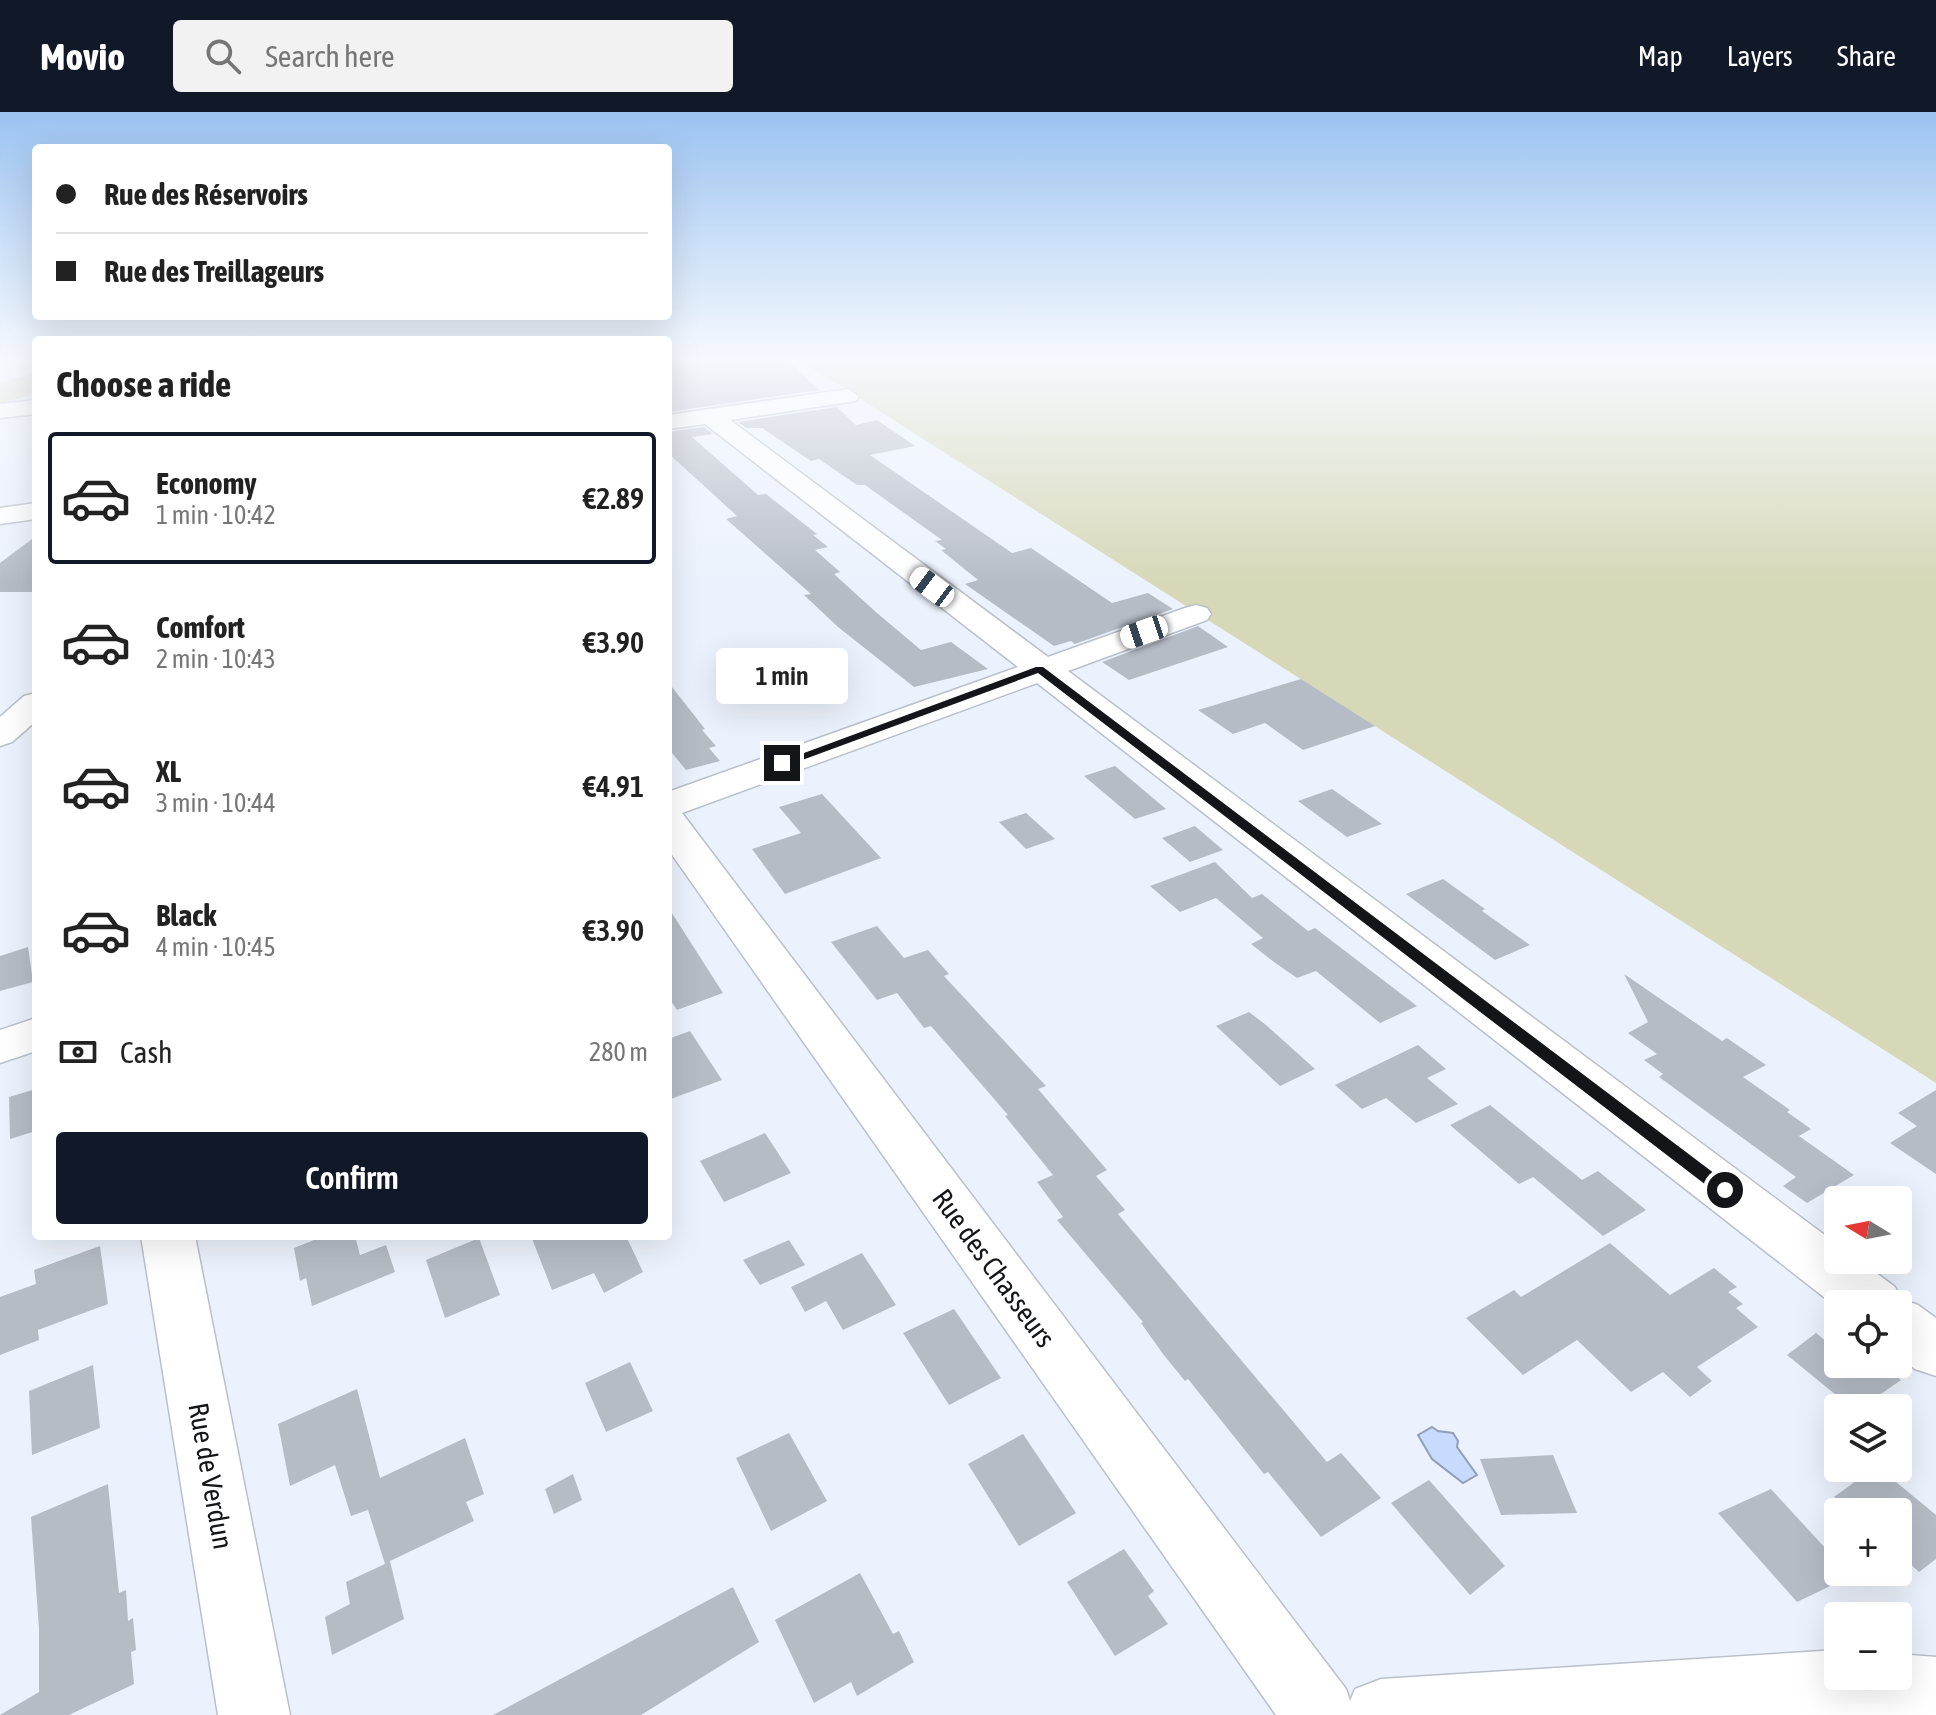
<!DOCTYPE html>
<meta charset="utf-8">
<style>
:root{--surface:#fff;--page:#f2f2f2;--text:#222;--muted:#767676;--line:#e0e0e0;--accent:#111827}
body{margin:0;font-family:"Asap Condensed",sans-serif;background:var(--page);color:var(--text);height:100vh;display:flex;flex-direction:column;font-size:30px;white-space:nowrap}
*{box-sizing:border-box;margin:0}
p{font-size:26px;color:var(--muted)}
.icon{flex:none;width:44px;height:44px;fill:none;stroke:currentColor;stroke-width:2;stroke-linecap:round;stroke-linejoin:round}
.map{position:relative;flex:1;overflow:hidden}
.sheet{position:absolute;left:32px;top:224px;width:640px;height:904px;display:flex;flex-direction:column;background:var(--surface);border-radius:8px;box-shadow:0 8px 32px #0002}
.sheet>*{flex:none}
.hud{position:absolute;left:32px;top:32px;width:640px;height:176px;border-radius:8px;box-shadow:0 8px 32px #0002;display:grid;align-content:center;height:176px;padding:0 24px;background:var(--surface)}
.needle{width:52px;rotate:280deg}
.buttons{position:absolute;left:1824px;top:1074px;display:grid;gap:16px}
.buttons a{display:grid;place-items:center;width:88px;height:88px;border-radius:8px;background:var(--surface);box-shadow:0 8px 32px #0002;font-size:40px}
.end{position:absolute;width:36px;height:36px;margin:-18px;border:10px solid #131519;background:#fff;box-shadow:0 0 0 4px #fff}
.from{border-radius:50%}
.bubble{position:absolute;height:56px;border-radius:8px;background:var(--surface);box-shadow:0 8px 32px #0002;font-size:26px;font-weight:600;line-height:56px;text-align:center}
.car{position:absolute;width:24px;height:48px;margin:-24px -12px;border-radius:10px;box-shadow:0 0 6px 2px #0007;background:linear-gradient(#fff 24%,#345 0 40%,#fff 0 76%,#345 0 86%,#fff 0)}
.hud b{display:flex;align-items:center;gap:28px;height:76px;font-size:30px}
.hud b+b{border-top:2px solid var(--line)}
.hud i{width:20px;height:20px;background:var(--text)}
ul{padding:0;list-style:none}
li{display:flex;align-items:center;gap:24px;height:132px;margin:0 16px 12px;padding:0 8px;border:4px solid transparent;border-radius:8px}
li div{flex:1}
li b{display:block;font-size:30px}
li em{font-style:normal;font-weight:600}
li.current{border-color:var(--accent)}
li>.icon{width:72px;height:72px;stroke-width:1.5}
h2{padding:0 24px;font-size:36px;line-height:96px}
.pay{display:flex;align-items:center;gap:20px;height:88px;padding:0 24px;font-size:30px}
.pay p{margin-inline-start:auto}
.cta{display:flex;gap:16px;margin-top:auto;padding:16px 24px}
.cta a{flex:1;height:92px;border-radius:8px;background:var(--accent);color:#fff;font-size:32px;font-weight:600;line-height:92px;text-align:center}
header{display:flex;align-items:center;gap:48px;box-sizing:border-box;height:112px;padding:0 40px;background:var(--accent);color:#fff}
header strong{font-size:38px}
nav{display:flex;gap:44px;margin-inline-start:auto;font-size:28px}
.search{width:560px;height:72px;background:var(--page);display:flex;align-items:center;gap:20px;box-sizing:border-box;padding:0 28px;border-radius:8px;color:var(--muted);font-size:30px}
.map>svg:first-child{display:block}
.green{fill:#d6d8b7}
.water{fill:#c8dafe;stroke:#929fb9;stroke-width:2}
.building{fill:#b6bcc6}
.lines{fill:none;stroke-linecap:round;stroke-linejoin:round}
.minor-casing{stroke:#bac0cb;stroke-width:3}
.minor{fill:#fff;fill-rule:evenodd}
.route{fill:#131519}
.labels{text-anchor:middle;stroke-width:8;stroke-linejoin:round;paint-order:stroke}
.near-street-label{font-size:28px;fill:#131519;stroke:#fff}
</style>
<header>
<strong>Movio</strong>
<div class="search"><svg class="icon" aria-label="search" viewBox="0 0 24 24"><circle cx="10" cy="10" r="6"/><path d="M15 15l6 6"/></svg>Search here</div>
<nav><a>Map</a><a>Layers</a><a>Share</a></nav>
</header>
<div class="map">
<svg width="1936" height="1603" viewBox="0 0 1936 1603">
<rect width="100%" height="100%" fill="#ecf2fd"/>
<g class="green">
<path d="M 799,248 L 1936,248 L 1936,971 Z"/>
<path d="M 36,261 L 36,282 L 0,291 L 0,270 Z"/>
</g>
<path class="water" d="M 1432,1315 L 1438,1319 L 1453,1321 L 1458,1329 L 1457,1335 L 1477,1363 L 1463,1371 L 1432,1347 L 1418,1323 Z"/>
<g class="building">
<path d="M 668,248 L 788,248 L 819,278 L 668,300 Z"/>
<path d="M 837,295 L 856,313 L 877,308 L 915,334 L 870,343 L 1012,441 L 1031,436 L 1112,491 L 1148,481 L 1173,497 L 1075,532 L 1071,529 L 1054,534 L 965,472 L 978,468 L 941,438 L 946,437 L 935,429 L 942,428 L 865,373 L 857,373 L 819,347 L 811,349 L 762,316 L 746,316 L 738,310 Z"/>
<path d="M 704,315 L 713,322 L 692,325 L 758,383 L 766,382 L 817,422 L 813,423 L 828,435 L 815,438 L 840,460 L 834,462 L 877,501 L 921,538 L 951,530 L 988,557 L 914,575 L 838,515 L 804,483 L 811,482 L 726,407 L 737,404 L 668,341 L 668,320 Z"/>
<path d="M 36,424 L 36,480 L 0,480 L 0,451 Z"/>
<path d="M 1198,514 L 1228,535 L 1129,568 L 1102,550 Z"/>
<path d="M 1301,567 L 1375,614 L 1303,638 L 1265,611 L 1233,622 L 1198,598 Z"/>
<path d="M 668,570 L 705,617 L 702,618 L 716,634 L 709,636 L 720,649 L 686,658 L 668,636 Z"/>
<path d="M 1115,654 L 1166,697 L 1135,707 L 1084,664 Z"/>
<path d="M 1332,677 L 1382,712 L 1347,725 L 1298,689 Z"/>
<path d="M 822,682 L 881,746 L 785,782 L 752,737 L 801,721 L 779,695 Z"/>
<path d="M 1026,701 L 1055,727 L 1026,737 L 999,710 Z"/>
<path d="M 1195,714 L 1223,738 L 1190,750 L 1162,726 Z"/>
<path d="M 1215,750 L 1252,786 L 1262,782 L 1308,819 L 1315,816 L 1417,894 L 1380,911 L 1316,859 L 1297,866 L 1274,850 L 1251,832 L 1263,826 L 1216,786 L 1180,800 L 1150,774 Z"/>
<path d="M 1443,767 L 1485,797 L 1482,799 L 1530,833 L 1495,848 L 1406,782 Z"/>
<path d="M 668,795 L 723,881 L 677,898 L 668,885 Z"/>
<path d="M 877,814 L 904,846 L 928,838 L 949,862 L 944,864 L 1046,974 L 1038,977 L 1107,1058 L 1096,1064 L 1125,1098 L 1118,1102 L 1327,1350 L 1341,1341 L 1381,1386 L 1321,1425 L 1268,1360 L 1264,1362 L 1188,1267 L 1185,1269 L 1163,1242 L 1141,1211 L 1143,1210 L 1057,1108 L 1063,1105 L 1037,1070 L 1053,1063 L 1005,1004 L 1008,1003 L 931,914 L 924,916 L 897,881 L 877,888 L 831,830 Z"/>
<path d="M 28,835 L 33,870 L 0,879 L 0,844 Z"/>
<path d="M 1624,862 L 1722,929 L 1727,926 L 1766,953 L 1743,965 L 1790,998 L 1787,1000 L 1811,1017 L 1799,1024 L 1854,1063 L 1807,1091 L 1783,1074 L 1796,1065 L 1659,965 L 1663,962 L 1644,948 L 1657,942 L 1628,921 L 1648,910 Z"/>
<path d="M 1249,900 L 1266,913 L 1315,957 L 1280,974 L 1216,914 Z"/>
<path d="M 690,919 L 722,968 L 668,988 L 668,927 Z"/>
<path d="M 1418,933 L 1446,957 L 1427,966 L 1458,992 L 1416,1011 L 1386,986 L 1362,997 L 1335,973 Z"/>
<path d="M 36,977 L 36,1019 L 10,1027 L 9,985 Z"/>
<path d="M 1936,978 L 1936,1062 L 1890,1031 L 1917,1014 L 1898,1001 Z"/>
<path d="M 1490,993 L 1582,1068 L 1598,1059 L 1646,1098 L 1603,1124 L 1533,1065 L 1519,1072 L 1450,1013 Z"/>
<path d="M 765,1021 L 791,1061 L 724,1090 L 700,1049 Z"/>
<path d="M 324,1124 L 355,1124 L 360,1143 L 386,1133 L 395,1160 L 312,1194 L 306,1166 L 300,1169 L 294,1136 Z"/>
<path d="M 531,1124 L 626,1124 L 643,1160 L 604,1181 L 594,1161 L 552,1178 Z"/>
<path d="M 479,1126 L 500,1183 L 445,1206 L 426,1148 Z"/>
<path d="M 789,1128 L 805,1153 L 760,1173 L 743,1148 Z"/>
<path d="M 1610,1131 L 1670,1183 L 1714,1156 L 1737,1175 L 1728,1180 L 1743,1192 L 1736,1196 L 1758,1215 L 1697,1255 L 1712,1269 L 1690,1285 L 1663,1260 L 1631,1280 L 1577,1228 L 1523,1263 L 1466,1206 L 1514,1178 L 1521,1185 Z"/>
<path d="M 100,1134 L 108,1192 L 38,1218 L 39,1228 L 0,1243 L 0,1185 L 36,1172 L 34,1158 Z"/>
<path d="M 862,1141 L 896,1193 L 843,1218 L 826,1189 L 805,1200 L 791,1175 Z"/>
<path d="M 954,1197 L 1001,1266 L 949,1293 L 903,1221 Z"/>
<path d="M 1816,1221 L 1838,1239 L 1838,1252 L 1881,1252 L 1901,1268 L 1861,1296 L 1852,1296 L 1787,1243 Z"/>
<path d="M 630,1250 L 653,1299 L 606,1320 L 585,1271 Z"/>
<path d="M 93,1253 L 100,1316 L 32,1343 L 29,1279 Z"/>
<path d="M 357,1277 L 380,1366 L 465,1326 L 484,1382 L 466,1390 L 474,1409 L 390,1449 L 404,1507 L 332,1543 L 325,1505 L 350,1492 L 346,1470 L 385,1452 L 368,1398 L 351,1404 L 335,1353 L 290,1374 L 278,1312 Z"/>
<path d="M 789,1321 L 827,1389 L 771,1419 L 736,1346 Z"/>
<path d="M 1023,1322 L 1076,1401 L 1019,1434 L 968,1352 Z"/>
<path d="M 1553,1343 L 1577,1401 L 1501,1403 L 1480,1347 Z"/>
<path d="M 1874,1356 L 1879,1356 L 1936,1403 L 1936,1447 L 1919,1460 L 1898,1441 L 1898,1400 L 1852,1400 L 1834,1385 Z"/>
<path d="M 573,1362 L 582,1388 L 554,1402 L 545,1377 Z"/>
<path d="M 1429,1368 L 1505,1454 L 1470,1483 L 1391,1391 Z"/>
<path d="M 108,1372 L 119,1481 L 126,1478 L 128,1509 L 133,1506 L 136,1538 L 131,1540 L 134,1572 L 69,1603 L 0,1603 L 39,1580 L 39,1517 L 31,1405 Z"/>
<path d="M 1771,1377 L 1838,1450 L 1838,1460 L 1848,1460 L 1851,1464 L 1797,1490 L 1718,1401 Z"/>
<path d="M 1124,1437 L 1154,1479 L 1148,1484 L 1168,1512 L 1115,1544 L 1067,1470 Z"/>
<path d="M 860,1461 L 893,1522 L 899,1519 L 914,1550 L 857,1584 L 851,1570 L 814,1591 L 775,1508 Z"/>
<path d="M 733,1475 L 759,1530 L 641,1603 L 493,1603 Z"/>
</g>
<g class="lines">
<defs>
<g id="minor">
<path d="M 848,277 L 859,284 L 856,289 L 730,308 L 1048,545 L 1185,496 L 1196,493 L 1207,496 L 1211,502 L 1207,508 L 1068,559 L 1838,1133 L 1838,1148 L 1859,1148 L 1895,1175 L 1901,1187 L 1918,1193 L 1936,1206 L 1936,1264 L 1915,1257 L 1898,1243 L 1898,1192 L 1838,1192 L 1838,1196 L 1037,571 L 682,701 L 1346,1577 L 1350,1589 L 1355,1577 L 1381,1567 L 1838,1538 L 1838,1564 L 1898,1564 L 1898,1542 L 1936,1545 L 1936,1603 L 1276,1603 L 668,737 L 668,680 L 1018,555 L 705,312 L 668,317 L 668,303 Z"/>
<path d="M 36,288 L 36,302 L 0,306 L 0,292 Z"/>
<path d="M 36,391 L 36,407 L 0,412 L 0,396 Z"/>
<path d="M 36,581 L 36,609 L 12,630 L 0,634 L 0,605 L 24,584 Z"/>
<path d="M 36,906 L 36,939 L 0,951 L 0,918 Z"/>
<path d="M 141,1124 L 195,1124 L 290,1603 L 218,1603 Z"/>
</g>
</defs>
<use href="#minor" class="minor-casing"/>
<use href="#minor" class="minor"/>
</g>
<linearGradient id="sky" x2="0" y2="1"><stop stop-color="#9bc3f1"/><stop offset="0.52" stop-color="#f6f9fe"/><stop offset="1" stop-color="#f6f9fe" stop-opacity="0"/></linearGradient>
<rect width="1936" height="473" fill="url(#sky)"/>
<path class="route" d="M 1036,555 L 1043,555 L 1731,1074 L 1731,1083 L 1719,1083 L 1038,561 L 786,654 L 777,651 Z"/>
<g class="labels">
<g class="near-street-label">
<text transform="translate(994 1156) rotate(54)" y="10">Rue des Chasseurs</text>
<text transform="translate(211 1364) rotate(80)" y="10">Rue de Verdun</text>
</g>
</g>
</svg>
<div class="buttons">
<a><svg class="needle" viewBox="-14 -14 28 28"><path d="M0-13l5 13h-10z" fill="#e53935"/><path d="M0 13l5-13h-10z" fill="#767676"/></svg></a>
<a><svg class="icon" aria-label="locate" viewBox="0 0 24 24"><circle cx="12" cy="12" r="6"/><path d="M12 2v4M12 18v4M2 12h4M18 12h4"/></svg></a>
<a><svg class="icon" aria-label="layers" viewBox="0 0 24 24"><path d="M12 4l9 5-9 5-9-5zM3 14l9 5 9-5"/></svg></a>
<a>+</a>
<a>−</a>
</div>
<i class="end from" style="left:1725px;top:1078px"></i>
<i class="end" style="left:782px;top:651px"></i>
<div class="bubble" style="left:716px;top:536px;width:132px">1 min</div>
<i class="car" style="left:932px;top:475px;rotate:307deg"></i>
<i class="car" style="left:1144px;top:520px;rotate:251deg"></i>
<div class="hud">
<b><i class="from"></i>Rue des Réservoirs</b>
<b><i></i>Rue des Treillageurs</b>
</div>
<section class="sheet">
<h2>Choose a ride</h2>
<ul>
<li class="current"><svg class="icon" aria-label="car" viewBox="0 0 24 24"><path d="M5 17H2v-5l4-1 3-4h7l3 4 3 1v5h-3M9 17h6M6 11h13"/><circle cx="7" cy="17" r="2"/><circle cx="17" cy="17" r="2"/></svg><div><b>Economy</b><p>1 min · 10:42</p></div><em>€2.89</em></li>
<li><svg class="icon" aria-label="car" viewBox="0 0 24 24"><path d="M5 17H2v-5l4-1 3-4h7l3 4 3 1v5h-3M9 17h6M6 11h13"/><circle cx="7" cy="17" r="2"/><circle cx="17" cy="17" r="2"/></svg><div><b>Comfort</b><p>2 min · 10:43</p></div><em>€3.90</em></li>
<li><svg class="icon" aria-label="car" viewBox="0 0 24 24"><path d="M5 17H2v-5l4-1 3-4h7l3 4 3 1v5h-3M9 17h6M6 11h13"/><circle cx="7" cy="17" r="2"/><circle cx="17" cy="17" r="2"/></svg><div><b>XL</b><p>3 min · 10:44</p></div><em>€4.91</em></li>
<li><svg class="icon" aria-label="car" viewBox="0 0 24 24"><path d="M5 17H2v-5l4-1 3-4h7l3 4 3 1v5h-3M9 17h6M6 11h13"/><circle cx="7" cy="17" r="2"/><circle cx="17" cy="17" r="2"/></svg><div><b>Black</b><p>4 min · 10:45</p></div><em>€3.90</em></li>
</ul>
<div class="pay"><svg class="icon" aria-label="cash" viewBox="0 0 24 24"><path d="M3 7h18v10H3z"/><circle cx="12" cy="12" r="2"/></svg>Cash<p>280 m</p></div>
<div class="cta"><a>Confirm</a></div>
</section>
</div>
